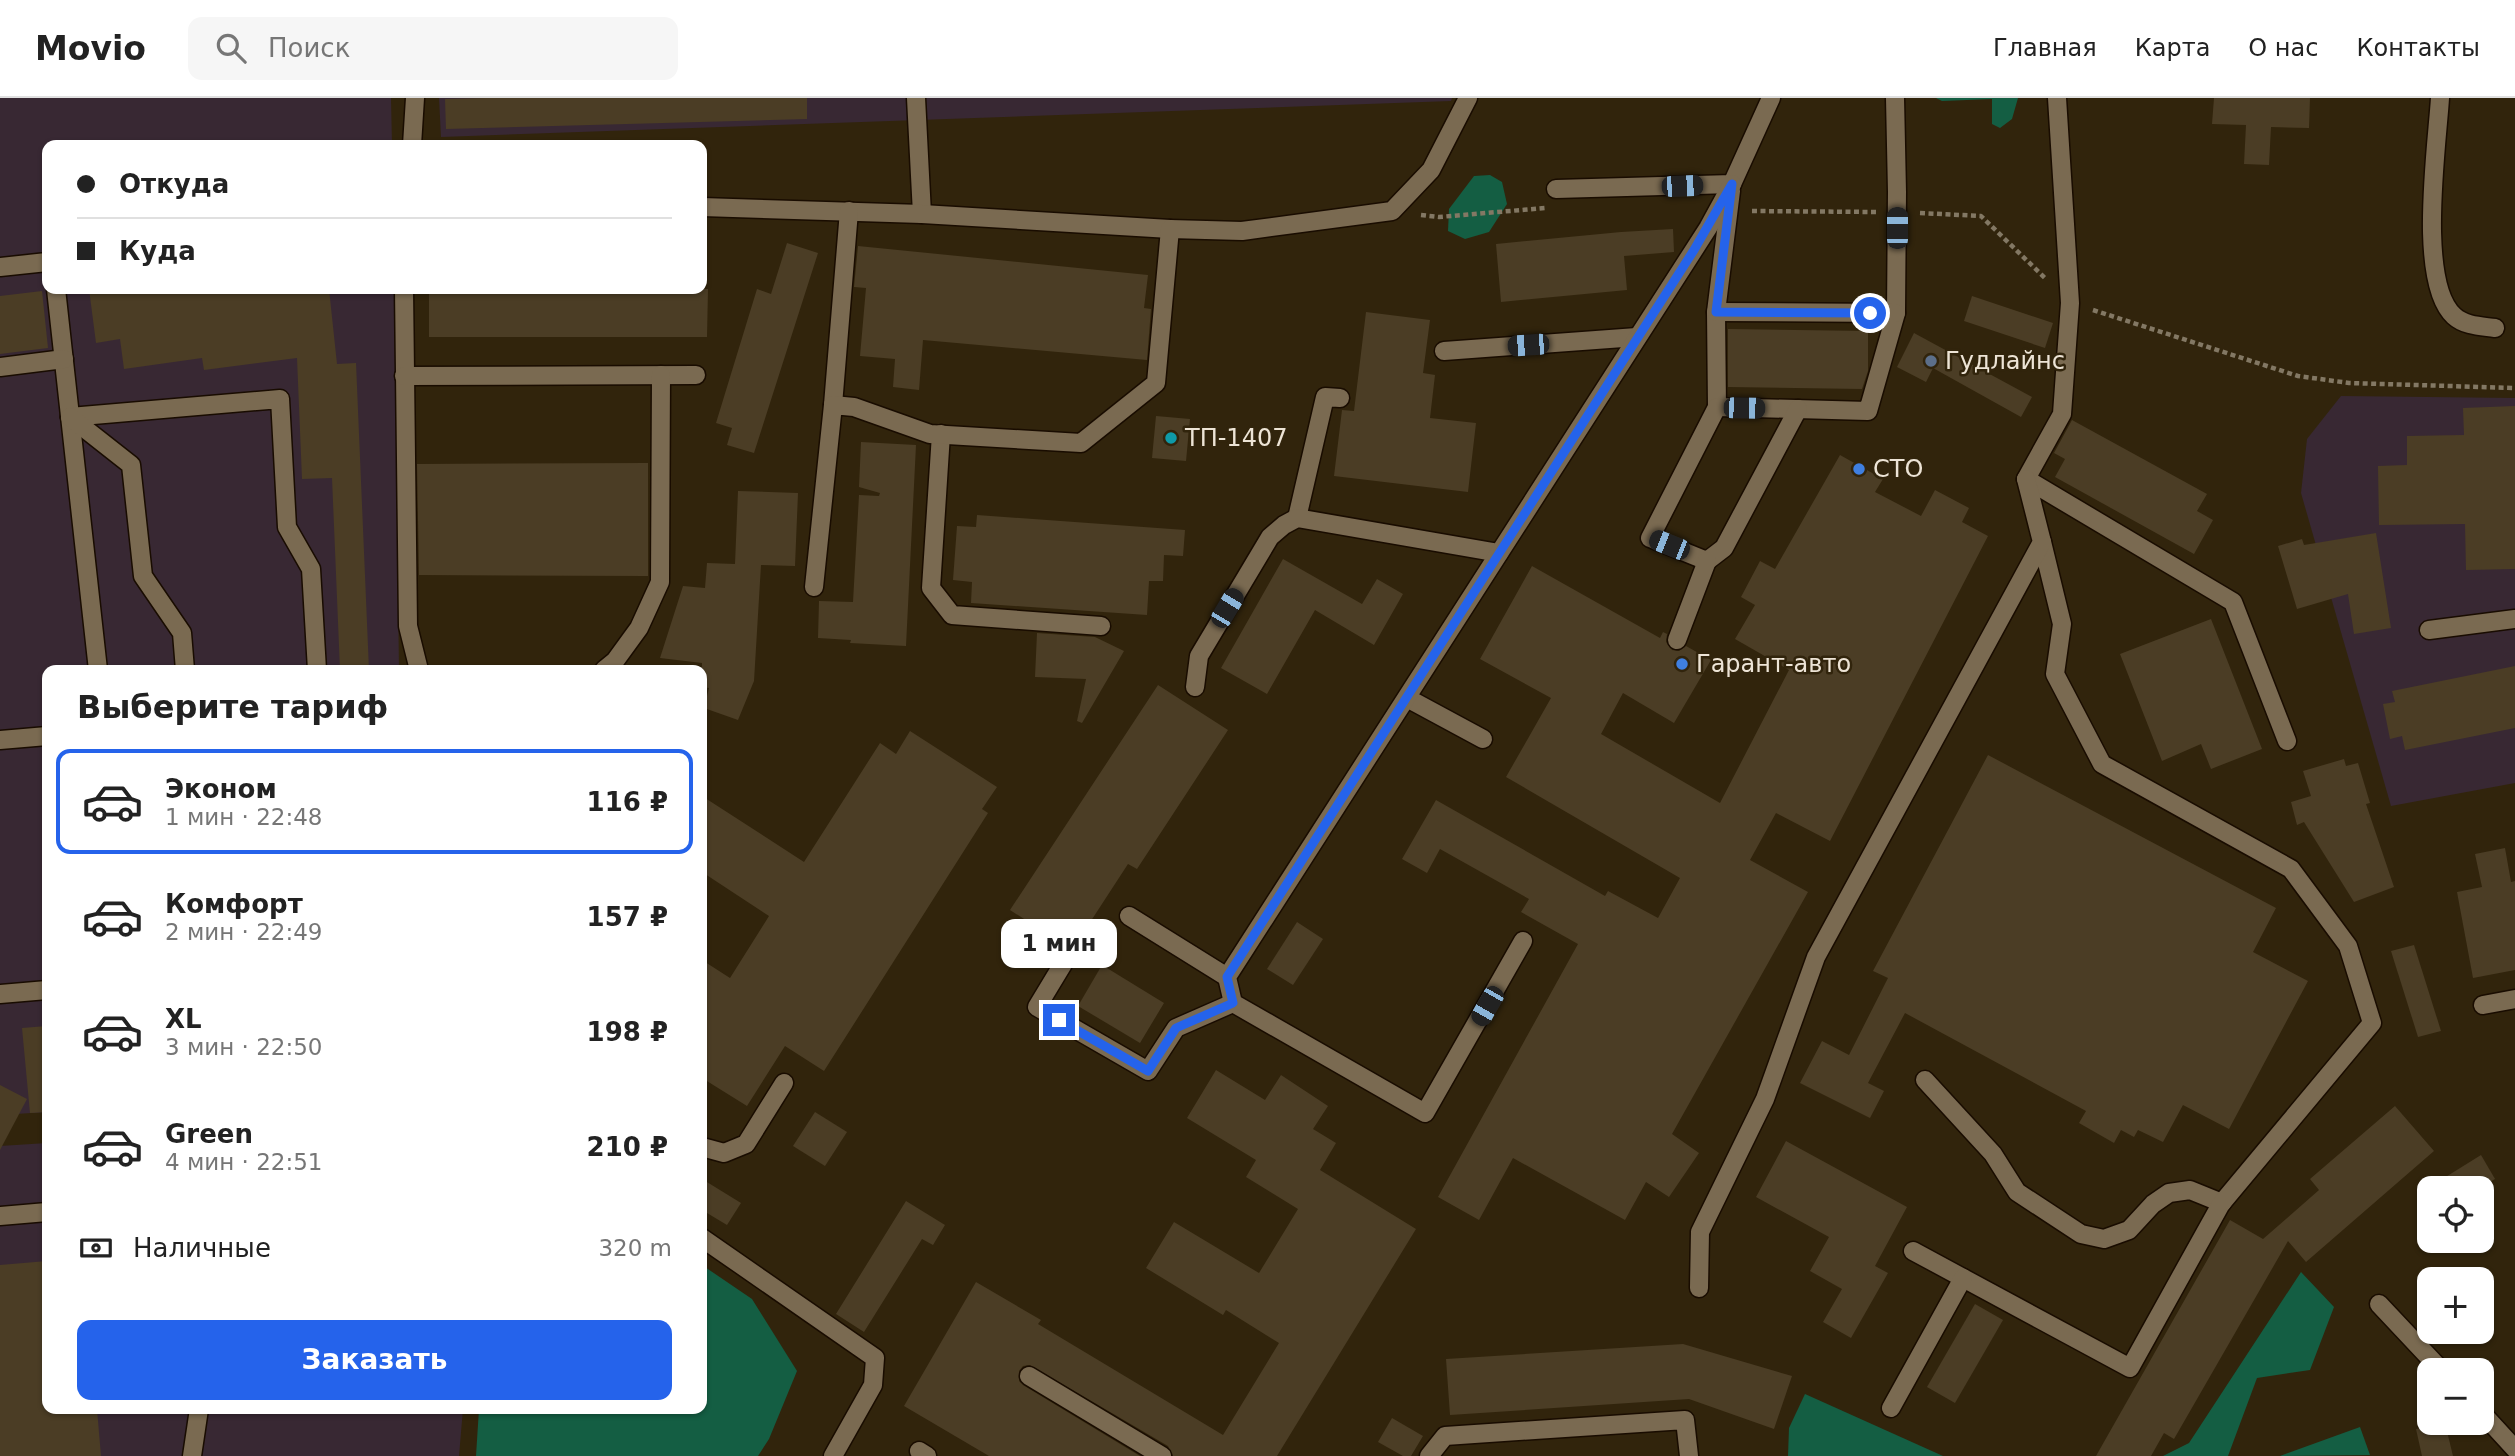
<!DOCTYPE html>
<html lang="ru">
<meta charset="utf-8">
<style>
:root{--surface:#fff;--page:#f6f6f6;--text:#222;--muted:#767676;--line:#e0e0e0;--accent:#2563eb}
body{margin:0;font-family:"DejaVu Sans",sans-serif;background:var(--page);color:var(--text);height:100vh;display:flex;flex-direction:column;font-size:26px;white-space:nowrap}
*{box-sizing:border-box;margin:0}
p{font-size:23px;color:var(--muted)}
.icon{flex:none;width:38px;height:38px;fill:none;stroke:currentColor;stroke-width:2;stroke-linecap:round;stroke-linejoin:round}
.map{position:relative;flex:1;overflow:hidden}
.sheet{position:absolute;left:42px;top:567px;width:665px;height:749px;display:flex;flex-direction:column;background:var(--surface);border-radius:14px;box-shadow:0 2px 5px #0004}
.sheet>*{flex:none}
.hud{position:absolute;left:42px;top:42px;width:665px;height:154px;border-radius:14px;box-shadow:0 2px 5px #0004;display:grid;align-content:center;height:154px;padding:0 35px;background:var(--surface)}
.fabs{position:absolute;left:2417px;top:1078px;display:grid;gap:14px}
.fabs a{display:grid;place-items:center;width:77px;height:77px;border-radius:14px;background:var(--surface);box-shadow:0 2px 5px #0004;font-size:35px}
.end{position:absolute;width:32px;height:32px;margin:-16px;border:9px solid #2563eb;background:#fff;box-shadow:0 0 0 4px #fff}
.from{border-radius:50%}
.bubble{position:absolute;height:49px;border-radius:14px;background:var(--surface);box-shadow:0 2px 5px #0004;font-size:23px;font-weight:700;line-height:49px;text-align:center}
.car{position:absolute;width:21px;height:42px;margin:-21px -10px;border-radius:9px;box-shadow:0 0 5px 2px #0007;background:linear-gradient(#222 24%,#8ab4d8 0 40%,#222 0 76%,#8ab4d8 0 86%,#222 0)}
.hud b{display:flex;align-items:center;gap:24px;height:66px;font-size:26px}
.hud b+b{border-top:2px solid var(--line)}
.hud i{width:18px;height:18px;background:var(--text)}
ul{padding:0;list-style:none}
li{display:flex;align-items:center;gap:21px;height:105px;margin:0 14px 10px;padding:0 21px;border:4px solid transparent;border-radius:14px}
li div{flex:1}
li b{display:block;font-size:26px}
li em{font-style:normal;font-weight:700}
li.active{border-color:var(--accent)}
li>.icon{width:63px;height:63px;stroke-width:1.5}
h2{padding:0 35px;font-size:32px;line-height:84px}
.pay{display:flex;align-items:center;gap:18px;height:77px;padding:0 35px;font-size:26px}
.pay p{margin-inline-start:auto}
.primary-button{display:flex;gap:14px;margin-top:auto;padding:14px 35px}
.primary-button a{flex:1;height:80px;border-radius:14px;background:var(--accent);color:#fff;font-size:28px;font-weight:700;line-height:80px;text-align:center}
header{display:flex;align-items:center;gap:42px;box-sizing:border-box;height:98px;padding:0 35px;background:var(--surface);border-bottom:2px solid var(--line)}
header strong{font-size:33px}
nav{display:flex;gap:38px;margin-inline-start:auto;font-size:24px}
.search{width:490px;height:63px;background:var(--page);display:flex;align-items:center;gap:18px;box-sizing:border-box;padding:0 24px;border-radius:14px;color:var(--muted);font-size:26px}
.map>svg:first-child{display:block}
.industrial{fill:#382833}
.forest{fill:#145e43}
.building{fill:#4b3d25}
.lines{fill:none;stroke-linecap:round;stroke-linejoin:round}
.minor-casing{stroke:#190c00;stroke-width:21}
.path{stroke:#837864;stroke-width:4.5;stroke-dasharray:5 3.5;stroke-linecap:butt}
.minor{stroke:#7a6a51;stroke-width:18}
.route{stroke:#2563eb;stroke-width:9}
.service-dot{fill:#5c6f8a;stroke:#31240c;stroke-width:2.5}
.culture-dot{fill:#0f9aa8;stroke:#31240c;stroke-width:2.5}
.shop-dot{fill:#3f7fe0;stroke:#31240c;stroke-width:2.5}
.labels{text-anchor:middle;stroke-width:5;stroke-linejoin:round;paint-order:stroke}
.poi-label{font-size:24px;fill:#ede4d6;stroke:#31240c;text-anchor:start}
</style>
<header>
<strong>Movio</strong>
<div class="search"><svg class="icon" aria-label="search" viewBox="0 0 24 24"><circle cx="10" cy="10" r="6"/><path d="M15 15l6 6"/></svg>Поиск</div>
<nav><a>Главная</a><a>Карта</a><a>О нас</a><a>Контакты</a></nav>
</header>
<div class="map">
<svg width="2515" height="1358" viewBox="0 0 2515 1358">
<rect width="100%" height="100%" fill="#31240c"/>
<g class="industrial">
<path d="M 0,0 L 391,0 L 392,47 L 47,47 L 47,191 L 394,191 L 399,572 L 47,572 L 47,1014 L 0,1017 Z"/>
<path d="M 439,0 L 1452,0 L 1451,3 L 441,39 Z"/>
<path d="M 2341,298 L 2515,300 L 2515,685 L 2391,708 L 2301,395 L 2307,341 Z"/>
<path d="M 47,1045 L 47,1311 L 463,1311 L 459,1358 L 0,1358 L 0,1048 Z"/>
</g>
<g class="forest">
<path d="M 1936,0 L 2018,0 L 2012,21 L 2000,30 L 1992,26 L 1992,1 L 1942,3 Z"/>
<path d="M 1490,77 L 1502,84 L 1507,106 L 1489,134 L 1465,141 L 1448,133 L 1449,111 L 1474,78 Z"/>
<path d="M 702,1167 L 752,1201 L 797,1273 L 769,1341 L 758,1358 L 476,1358 L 479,1311 L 702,1311 Z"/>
<path d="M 2301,1174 L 2334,1209 L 2310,1272 L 2257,1280 L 2228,1358 L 2163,1358 L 2189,1345 Z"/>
<path d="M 1805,1296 L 1943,1358 L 1788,1358 L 1789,1330 Z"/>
<path d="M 2360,1329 L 2370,1357 L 2280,1358 Z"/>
</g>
<g class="building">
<path d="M 485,0 L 807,0 L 807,21 L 446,31 L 445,1 Z"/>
<path d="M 2214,0 L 2310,0 L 2309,30 L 2271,29 L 2269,67 L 2244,66 L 2246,27 L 2212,26 Z"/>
<path d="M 1673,131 L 1674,154 L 1624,158 L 1627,192 L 1501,204 L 1496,146 L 1621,134 Z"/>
<path d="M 787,145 L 818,155 L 754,355 L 727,347 L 732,330 L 716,325 L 757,191 L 771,196 Z"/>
<path d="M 858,148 L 1148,177 L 1144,210 L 1151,211 L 1147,262 L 923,242 L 919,292 L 893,289 L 895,261 L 860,258 L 866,190 L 854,189 Z"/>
<path d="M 89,191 L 329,191 L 337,266 L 356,265 L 369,572 L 340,572 L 332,380 L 302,381 L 297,260 L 204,272 L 202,260 L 124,271 L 120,241 L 96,245 Z"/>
<path d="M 429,191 L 708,191 L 707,239 L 429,239 Z"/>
<path d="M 42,193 L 48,250 L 0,256 L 0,198 Z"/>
<path d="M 1972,198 L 2053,225 L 2045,250 L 1964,223 Z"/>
<path d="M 1366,214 L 1430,222 L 1423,275 L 1435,277 L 1430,320 L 1476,325 L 1468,394 L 1334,378 L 1342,312 L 1354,313 Z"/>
<path d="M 1728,231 L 1868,233 L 1868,273 L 1862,291 L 1728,289 Z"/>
<path d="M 1914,235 L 2032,299 L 2021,319 L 1933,270 L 1926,284 L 1897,269 Z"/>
<path d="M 2515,308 L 2515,471 L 2466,472 L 2465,426 L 2379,427 L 2378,368 L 2407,367 L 2407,338 L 2464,337 L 2463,310 Z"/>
<path d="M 1156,318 L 1190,321 L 1186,363 L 1152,360 Z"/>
<path d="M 2072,322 L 2207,396 L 2197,413 L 2213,422 L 2194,456 L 2055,379 L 2065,361 L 2054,355 Z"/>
<path d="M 861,344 L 916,347 L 906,548 L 850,545 L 851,542 L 818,540 L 819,503 L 853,504 L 859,397 L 879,398 L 880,395 L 859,389 Z"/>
<path d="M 1840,357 L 1883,381 L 1875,394 L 1921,418 L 1935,392 L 1969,410 L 1962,424 L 1988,438 L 1830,743 L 1776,715 L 1750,762 L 1808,794 L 1672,1036 L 1699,1055 L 1669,1099 L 1646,1084 L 1625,1122 L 1513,1060 L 1479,1122 L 1438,1099 L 1578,846 L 1521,814 L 1529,801 L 1440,751 L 1427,775 L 1402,761 L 1436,702 L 1605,798 L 1608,793 L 1658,820 L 1680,780 L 1506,679 L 1551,600 L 1480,561 L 1532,468 L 1660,540 L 1663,534 L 1667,536 L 1666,544 L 1672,552 L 1679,553 L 1686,548 L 1711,562 L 1674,625 L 1623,595 L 1601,636 L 1720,705 L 1789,572 L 1735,541 L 1755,507 L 1741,499 L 1760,463 L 1775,471 Z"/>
<path d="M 648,365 L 648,478 L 419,477 L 417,366 Z"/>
<path d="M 738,393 L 798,395 L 795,468 L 761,467 L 754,583 L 738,622 L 704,610 L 709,590 L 702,589 L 702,565 L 660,560 L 683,488 L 705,490 L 707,465 L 735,466 Z"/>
<path d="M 977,417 L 1185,432 L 1183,458 L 1164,457 L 1163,483 L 1149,483 L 1147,517 L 971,505 L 972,484 L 953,482 L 957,428 L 976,429 Z"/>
<path d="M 2376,435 L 2391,530 L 2354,536 L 2348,496 L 2297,511 L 2278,448 L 2302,441 L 2304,447 Z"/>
<path d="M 1283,461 L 1362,506 L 1377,481 L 1403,496 L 1374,547 L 1315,512 L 1267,596 L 1221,570 Z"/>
<path d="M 2211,521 L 2262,651 L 2211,671 L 2201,646 L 2162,663 L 2120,556 Z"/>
<path d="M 1037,535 L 1095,539 L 1124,553 L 1082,625 L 1077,623 L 1086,581 L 1035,579 Z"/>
<path d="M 2515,568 L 2515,630 L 2405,652 L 2402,638 L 2390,641 L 2383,606 L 2395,604 L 2392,593 Z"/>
<path d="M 1158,587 L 1228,632 L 1137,771 L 1128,766 L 1072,852 L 1010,812 Z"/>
<path d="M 910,633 L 997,689 L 982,711 L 988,715 L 824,973 L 785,948 L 747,1008 L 702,980 L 702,862 L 730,880 L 769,818 L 702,774 L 702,698 L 804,764 L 880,645 L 896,656 Z"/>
<path d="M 1988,657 L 2276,810 L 2253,854 L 2308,883 L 2229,1031 L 2183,1007 L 2163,1044 L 2138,1032 L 2134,1039 L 2121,1032 L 2114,1045 L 2079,1025 L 2086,1013 L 1905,915 L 1868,985 L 1884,993 L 1870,1020 L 1800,985 L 1822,943 L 1849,957 L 1888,880 L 1873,873 Z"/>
<path d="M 2344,661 L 2346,668 L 2358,665 L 2370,705 L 2366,706 L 2394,789 L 2354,804 L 2304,724 L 2297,727 L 2291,704 L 2311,698 L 2303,673 Z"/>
<path d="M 2505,750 L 2511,784 L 2515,783 L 2515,872 L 2473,880 L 2457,794 L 2482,789 L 2475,756 Z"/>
<path d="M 1297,824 L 1323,841 L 1293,887 L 1267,871 Z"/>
<path d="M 2414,847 L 2441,933 L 2418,939 L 2391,853 Z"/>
<path d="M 1102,867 L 1164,905 L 1140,945 L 1078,908 Z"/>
<path d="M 47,928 L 47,1014 L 30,1015 L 22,930 Z"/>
<path d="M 1216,972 L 1265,1002 L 1281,977 L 1328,1008 L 1313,1031 L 1336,1045 L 1320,1072 L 1416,1131 L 1277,1358 L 1173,1358 L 1168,1348 L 1030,1267 L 1023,1268 L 1019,1273 L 1019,1283 L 1023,1287 L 1140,1358 L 989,1358 L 904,1308 L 976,1184 L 1041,1222 L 1038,1226 L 1223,1337 L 1279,1245 L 1226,1212 L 1223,1217 L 1146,1170 L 1174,1124 L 1259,1175 L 1298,1111 L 1246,1079 L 1256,1062 L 1187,1020 Z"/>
<path d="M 0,987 L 27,1001 L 0,1052 Z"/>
<path d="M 2395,1008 L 2434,1053 L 2306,1164 L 2288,1143 L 2174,1341 L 2164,1335 L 2151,1358 L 2096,1358 L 2230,1122 L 2263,1141 L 2319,1092 L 2310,1081 Z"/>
<path d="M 815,1014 L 847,1034 L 825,1068 L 793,1048 Z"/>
<path d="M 1786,1043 L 1907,1109 L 1875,1168 L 1888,1175 L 1851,1240 L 1823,1224 L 1842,1191 L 1810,1173 L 1829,1139 L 1756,1099 Z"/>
<path d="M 2481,1057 L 2495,1081 L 2480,1090 L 2428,1090 Z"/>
<path d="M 702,1081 L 741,1105 L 727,1127 L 702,1112 Z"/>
<path d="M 906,1103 L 945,1127 L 933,1147 L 922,1141 L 864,1234 L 836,1216 Z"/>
<path d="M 47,1163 L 47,1311 L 97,1311 L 101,1358 L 0,1358 L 0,1167 Z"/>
<path d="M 1975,1206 L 2003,1222 L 1955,1305 L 1927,1289 Z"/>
<path d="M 1683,1246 L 1792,1278 L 1774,1331 L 1689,1301 L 1450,1317 L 1446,1261 Z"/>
<path d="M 1392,1320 L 1423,1338 L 1411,1358 L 1403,1358 L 1378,1344 Z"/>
<path d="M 2445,1325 L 2453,1358 L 2422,1358 L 2416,1331 Z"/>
</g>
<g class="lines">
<defs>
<g id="minor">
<path d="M 916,0 L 922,116"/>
<path d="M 2057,0 L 2070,205 L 2062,316 L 2026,381 L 2233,504 L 2287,643"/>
<path d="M 2440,0 C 2437,49 2417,184 2454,218 C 2465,228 2481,228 2495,230"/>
<path d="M 412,47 L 415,0"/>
<path d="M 1556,91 L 1732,86 L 1771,0"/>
<path d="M 1731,93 L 1716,214 L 1717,309 L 1868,313 L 1896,215 L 1897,94 L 1895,0"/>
<path d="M 702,109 L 922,116 L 1170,131"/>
<path d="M 0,169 L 47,164"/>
<path d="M 56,191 L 98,572"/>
<path d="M 404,191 L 408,528 L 419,572"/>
<path d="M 1716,214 L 1896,215"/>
<path d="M 1444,253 L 1637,239"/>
<path d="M 0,269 L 64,261"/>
<path d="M 404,278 L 696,277"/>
<path d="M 833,307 L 849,113"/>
<path d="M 1717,309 L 1650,440 L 1707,463 L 1724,450 L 1798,311"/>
<path d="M 70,319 L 280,301 L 287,429 L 311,471 L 317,572"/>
<path d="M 70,319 L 131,367 L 143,478 L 182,535 L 185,572"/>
<path d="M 941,336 L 931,490 L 952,517 L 1101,528"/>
<path d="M 1297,420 L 1325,299 L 1340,300"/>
<path d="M 814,489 L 833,307 L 854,309 L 930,336 L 1081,345 L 1156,285 L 1170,131 L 1242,133 L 1392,113 L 1431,72 L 1468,0"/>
<path d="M 2429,532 L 2515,521"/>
<path d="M 1677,542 L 1707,463"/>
<path d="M 604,572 L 615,563 L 639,530 L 660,484 L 661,277"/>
<path d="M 1195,589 L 1199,558 L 1270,439 L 1284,427 L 1297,420 L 1499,455"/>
<path d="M 1407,600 L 1483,641"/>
<path d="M 0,642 L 47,638"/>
<path d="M 1129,818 L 1227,879"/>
<path d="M 1523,843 L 1425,1015 L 1233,905 L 1227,879 L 1708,130 L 1732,86"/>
<path d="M 1063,866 L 1037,909 L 1148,973 L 1176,930 L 1233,905"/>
<path d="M 0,896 L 47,892"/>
<path d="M 2483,907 L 2515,901"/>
<path d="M 1925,982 L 1993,1056 L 2017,1094 L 2081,1136 L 2104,1141 L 2129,1132 L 2153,1106 L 2169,1095 L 2190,1092 L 2222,1105"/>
<path d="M 702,1049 L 724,1055 L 746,1046 L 784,985"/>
<path d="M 0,1118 L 47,1114"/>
<path d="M 702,1140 L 875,1260 L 873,1287 L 833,1358"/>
<path d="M 1913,1153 L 2130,1270 L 2221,1106 L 2372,925 L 2348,848 L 2291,771 L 2102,666 L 2055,576 L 2062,526 L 2042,444"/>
<path d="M 1699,1190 L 1700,1134 L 1765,1001 L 1816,859 L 2042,444 L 2026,381"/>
<path d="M 2379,1206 L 2441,1272"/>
<path d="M 1029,1278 L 1162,1358"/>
<path d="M 1891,1310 L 1963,1180"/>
<path d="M 2482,1315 L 2515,1351"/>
<path d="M 919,1353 L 927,1358"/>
<path d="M 192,1358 L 199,1311"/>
<path d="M 1429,1358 L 1445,1338 L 1685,1322 L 1689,1358"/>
</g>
</defs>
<use href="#minor" class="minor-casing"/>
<g class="path">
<path d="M 1752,113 L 1876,114"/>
<path d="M 1920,115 L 1981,118 L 2046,181"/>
<path d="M 1421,117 L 1439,119 L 1545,110"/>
<path d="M 2093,212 L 2298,278 L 2349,285 L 2515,290"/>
</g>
<use href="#minor" class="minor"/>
</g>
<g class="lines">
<path class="route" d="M 1059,922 L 1148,973 L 1176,930 L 1233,905 L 1227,879 L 1694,152 L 1732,86 L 1716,214 L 1870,215"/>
</g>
<circle class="service-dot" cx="1931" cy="263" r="7"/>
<circle class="culture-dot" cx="1171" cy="340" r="7"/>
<g class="shop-dot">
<circle cx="1859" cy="371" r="7"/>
<circle cx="1682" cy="566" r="7"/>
</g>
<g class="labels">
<g class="poi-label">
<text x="1945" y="271">Гудлайнс</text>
<text x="1185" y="348">ТП-1407</text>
<text x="1873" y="379">СТО</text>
<text x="1696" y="574">Гарант-авто</text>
</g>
</g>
</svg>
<div class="fabs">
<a><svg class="icon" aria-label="locate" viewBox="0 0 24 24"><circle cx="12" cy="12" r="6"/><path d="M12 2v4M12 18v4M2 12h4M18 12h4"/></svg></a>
<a>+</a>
<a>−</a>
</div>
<i class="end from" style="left:1870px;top:215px"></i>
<i class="end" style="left:1059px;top:922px"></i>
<div class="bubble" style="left:1001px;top:821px;width:116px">1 мин</div>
<i class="car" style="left:1682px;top:88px;rotate:88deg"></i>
<i class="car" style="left:1897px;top:130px;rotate:0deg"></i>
<i class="car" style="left:1528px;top:247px;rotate:266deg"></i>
<i class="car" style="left:1744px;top:310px;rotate:91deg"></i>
<i class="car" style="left:1669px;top:447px;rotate:292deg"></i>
<i class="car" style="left:1227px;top:510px;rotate:31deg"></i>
<i class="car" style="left:1487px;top:908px;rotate:210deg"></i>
<div class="hud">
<b><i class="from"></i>Откуда</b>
<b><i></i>Куда</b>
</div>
<section class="sheet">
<h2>Выберите тариф</h2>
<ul>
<li class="active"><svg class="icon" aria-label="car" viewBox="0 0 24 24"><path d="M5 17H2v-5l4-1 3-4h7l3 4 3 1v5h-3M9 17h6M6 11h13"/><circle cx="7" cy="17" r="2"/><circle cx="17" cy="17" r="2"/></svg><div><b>Эконом</b><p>1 мин · 22:48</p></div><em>116 ₽</em></li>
<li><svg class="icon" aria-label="car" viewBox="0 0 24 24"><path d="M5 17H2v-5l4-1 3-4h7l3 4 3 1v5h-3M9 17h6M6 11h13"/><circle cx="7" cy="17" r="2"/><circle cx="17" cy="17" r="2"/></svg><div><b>Комфорт</b><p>2 мин · 22:49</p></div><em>157 ₽</em></li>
<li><svg class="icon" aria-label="car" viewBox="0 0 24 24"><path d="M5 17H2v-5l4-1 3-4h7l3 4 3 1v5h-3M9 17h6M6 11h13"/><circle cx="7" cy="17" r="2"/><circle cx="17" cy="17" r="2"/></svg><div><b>XL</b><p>3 мин · 22:50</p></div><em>198 ₽</em></li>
<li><svg class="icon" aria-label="car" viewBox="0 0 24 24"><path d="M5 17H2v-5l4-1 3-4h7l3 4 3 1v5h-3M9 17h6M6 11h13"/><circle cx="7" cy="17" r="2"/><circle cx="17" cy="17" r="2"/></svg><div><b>Green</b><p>4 мин · 22:51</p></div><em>210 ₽</em></li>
</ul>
<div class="pay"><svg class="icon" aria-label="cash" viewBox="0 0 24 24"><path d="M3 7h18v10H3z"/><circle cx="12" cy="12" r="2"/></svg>Наличные<p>320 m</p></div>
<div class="primary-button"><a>Заказать</a></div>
</section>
</div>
